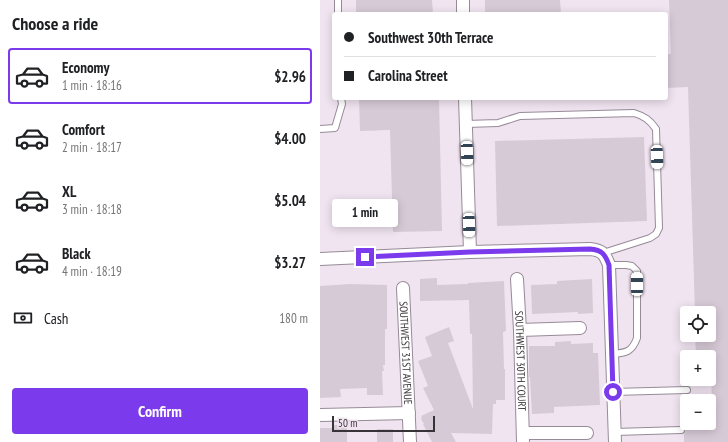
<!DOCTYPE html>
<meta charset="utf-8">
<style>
:root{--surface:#fff;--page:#f6f6f6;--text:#202124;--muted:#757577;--line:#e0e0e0;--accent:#7c3aed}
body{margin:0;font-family:"PT Sans Narrow",sans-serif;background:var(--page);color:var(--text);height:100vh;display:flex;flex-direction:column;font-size:15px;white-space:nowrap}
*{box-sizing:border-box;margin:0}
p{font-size:13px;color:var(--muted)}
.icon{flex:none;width:22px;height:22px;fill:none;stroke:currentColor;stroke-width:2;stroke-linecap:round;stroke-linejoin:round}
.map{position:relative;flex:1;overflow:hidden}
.sheet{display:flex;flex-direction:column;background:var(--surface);width:320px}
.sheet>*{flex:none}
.guide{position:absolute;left:12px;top:12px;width:336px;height:88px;border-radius:4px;box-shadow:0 2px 10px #0003;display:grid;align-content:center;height:88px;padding:0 12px;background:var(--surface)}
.controls{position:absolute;left:360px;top:306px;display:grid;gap:8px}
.controls a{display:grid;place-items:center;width:36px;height:36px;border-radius:4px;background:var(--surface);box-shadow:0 2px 10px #0003;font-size:20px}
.scale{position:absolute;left:12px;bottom:10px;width:103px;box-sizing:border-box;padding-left:4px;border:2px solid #383338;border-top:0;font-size:11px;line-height:14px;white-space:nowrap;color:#383338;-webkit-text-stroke:3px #f1e4f1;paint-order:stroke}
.end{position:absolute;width:18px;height:18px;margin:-9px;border:5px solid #7c3aed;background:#fff;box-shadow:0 0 0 2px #fff}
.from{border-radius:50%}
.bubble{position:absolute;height:28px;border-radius:4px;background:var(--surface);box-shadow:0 2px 10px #0003;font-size:13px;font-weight:700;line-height:28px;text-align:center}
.car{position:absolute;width:12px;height:24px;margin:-12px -6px;border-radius:5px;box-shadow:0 0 3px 1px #0007;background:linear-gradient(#fff 24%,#345 0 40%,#fff 0 76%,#345 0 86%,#fff 0)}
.guide b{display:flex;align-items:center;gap:14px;height:38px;font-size:15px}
.guide b+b{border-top:1px solid var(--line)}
.guide i{width:10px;height:10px;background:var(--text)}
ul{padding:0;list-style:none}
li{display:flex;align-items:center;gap:12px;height:56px;margin:0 8px 6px;padding:0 4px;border:2px solid transparent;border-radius:4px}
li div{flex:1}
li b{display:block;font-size:15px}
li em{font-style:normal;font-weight:700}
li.on{border-color:var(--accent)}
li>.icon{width:36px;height:36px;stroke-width:1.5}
h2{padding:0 12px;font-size:18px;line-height:48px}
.pay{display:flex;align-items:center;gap:10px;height:44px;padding:0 12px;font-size:15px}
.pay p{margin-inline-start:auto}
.primary-button{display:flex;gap:8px;margin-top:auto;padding:8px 12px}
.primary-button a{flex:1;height:46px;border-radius:4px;background:var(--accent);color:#fff;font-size:16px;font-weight:700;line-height:46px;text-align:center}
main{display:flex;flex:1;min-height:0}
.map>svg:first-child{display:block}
.building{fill:#d6cad6}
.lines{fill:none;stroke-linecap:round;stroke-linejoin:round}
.service-casing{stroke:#968b97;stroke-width:8}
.minor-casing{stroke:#968b97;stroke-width:14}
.service{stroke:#fff;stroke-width:6}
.minor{stroke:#fff;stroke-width:12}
.route{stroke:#7c3aed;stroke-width:5}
.labels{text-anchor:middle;stroke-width:3;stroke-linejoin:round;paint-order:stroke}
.street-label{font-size:11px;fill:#383338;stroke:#f1e4f1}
</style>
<main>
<section class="sheet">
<h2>Choose a ride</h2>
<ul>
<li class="on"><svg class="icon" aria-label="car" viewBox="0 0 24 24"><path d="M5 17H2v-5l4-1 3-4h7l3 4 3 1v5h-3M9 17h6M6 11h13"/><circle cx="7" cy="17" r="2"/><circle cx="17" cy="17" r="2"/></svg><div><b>Economy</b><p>1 min · 18:16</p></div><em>$2.96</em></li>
<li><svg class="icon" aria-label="car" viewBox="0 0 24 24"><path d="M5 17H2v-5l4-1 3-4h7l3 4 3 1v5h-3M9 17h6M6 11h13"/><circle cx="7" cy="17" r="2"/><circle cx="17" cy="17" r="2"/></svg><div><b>Comfort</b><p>2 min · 18:17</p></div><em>$4.00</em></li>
<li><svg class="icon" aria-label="car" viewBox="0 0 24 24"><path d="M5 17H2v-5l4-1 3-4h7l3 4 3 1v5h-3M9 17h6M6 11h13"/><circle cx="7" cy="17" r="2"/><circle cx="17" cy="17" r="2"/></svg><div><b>XL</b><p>3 min · 18:18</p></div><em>$5.04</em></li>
<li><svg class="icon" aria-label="car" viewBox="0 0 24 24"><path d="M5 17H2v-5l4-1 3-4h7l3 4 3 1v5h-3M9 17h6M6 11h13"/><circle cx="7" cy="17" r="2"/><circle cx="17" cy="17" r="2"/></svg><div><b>Black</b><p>4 min · 18:19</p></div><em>$3.27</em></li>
</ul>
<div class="pay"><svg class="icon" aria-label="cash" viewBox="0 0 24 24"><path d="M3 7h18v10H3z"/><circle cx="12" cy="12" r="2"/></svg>Cash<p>180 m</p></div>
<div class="primary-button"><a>Confirm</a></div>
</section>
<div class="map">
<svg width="408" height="442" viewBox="0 0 408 442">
<rect width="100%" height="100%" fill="#f1e4f1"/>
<g class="building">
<path d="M 36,0 L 112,0 L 113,14 L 36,14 Z"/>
<path d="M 165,0 L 240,0 L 241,14 L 165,14 Z"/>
<path d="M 349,0 L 408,0 L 408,442 L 364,442 L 364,433 L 365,430 L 364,423 L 389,423 L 389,405 L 392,405 L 391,371 L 389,372 L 389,357 L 376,357 L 375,335 L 389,335 L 389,313 L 375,313 L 368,87 L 346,88 L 346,54 L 351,54 Z"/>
<path d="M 39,98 L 119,98 L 122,231 L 73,232 L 70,130 L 40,131 Z"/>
<path d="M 324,137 L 327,221 L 177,226 L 175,141 Z"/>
<path d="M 117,278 L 117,285 L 148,284 L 148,283 L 184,281 L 186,331 L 183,332 L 184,369 L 185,369 L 185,400 L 176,400 L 176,404 L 173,404 L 172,434 L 131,433 L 136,442 L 112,442 L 103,424 L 104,424 L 101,419 L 102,418 L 101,416 L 114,410 L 103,388 L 108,386 L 98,361 L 112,356 L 105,337 L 129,327 L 134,341 L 128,343 L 153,409 L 152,334 L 150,334 L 149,300 L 100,301 L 100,279 Z"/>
<path d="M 272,279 L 273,313 L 258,314 L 258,312 L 212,314 L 211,285 L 237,284 L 237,281 Z"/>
<path d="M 30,284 L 67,285 L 67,329 L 65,329 L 65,365 L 63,365 L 64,371 L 62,371 L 63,395 L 47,395 L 47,388 L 20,389 L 21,397 L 0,398 L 0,286 Z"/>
<path d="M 251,341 L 251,344 L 273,343 L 273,353 L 278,353 L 280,405 L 234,407 L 234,413 L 212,414 L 210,377 L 209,377 L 209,346 L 235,346 L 235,342 Z"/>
<path d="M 14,425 L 27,425 L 27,442 L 0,442 L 0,428 L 14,428 Z"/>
<rect x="57" y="429" width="16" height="13"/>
</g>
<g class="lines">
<defs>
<g id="service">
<path d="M 18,0 L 18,14"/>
<path d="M 146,124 L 178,123 L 200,116 L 314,113 C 324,116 330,120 336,129 L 339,228 L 336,234 L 330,238 L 283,253"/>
<path d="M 0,129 L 15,128 L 22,104 L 21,98"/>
<path d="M 289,265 L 306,265 L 312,266 L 317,271 L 317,338 C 312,352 306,353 292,354"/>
<path d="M 293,392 L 367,390"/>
<path d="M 295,432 L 361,430"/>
</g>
<g id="minor">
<path d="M 143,0 L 143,14"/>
<path d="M 145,98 L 150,252"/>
<path d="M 0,259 L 150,252 L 270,249 C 282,250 285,254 289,265 L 295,442"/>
<path id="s1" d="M 197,279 L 200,330 L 203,442"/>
<path id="s2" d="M 83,288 L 90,442"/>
<path d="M 200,330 L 260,328"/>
<path d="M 0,415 L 89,413"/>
<path d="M 203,433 L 267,433"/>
</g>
</defs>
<use href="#service" class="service-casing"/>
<use href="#minor" class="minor-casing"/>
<use href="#service" class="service"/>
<use href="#minor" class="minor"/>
</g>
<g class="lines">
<path class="route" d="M 45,257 L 150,252 L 270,249 C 282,250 285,254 289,265 L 293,392"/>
</g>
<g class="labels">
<g class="street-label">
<text dy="4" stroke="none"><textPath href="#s2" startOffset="65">SOUTHWEST 31ST AVENUE</textPath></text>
<text dy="4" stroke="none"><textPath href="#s1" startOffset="82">SOUTHWEST 30TH COURT</textPath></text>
</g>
</g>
</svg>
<div class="controls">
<a><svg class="icon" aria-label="locate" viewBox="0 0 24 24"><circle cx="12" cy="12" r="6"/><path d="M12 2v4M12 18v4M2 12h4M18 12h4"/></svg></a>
<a>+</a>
<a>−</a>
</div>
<div class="scale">50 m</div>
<i class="end from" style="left:293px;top:392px"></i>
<i class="end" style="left:45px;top:257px"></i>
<div class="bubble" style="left:12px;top:199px;width:66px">1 min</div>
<i class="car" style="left:147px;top:153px;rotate:178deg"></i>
<i class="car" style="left:337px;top:157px;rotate:178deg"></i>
<i class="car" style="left:149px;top:225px;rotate:178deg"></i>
<i class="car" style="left:317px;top:284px;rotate:0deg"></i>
<div class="guide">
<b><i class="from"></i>Southwest 30th Terrace</b>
<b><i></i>Carolina Street</b>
</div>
</div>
</main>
